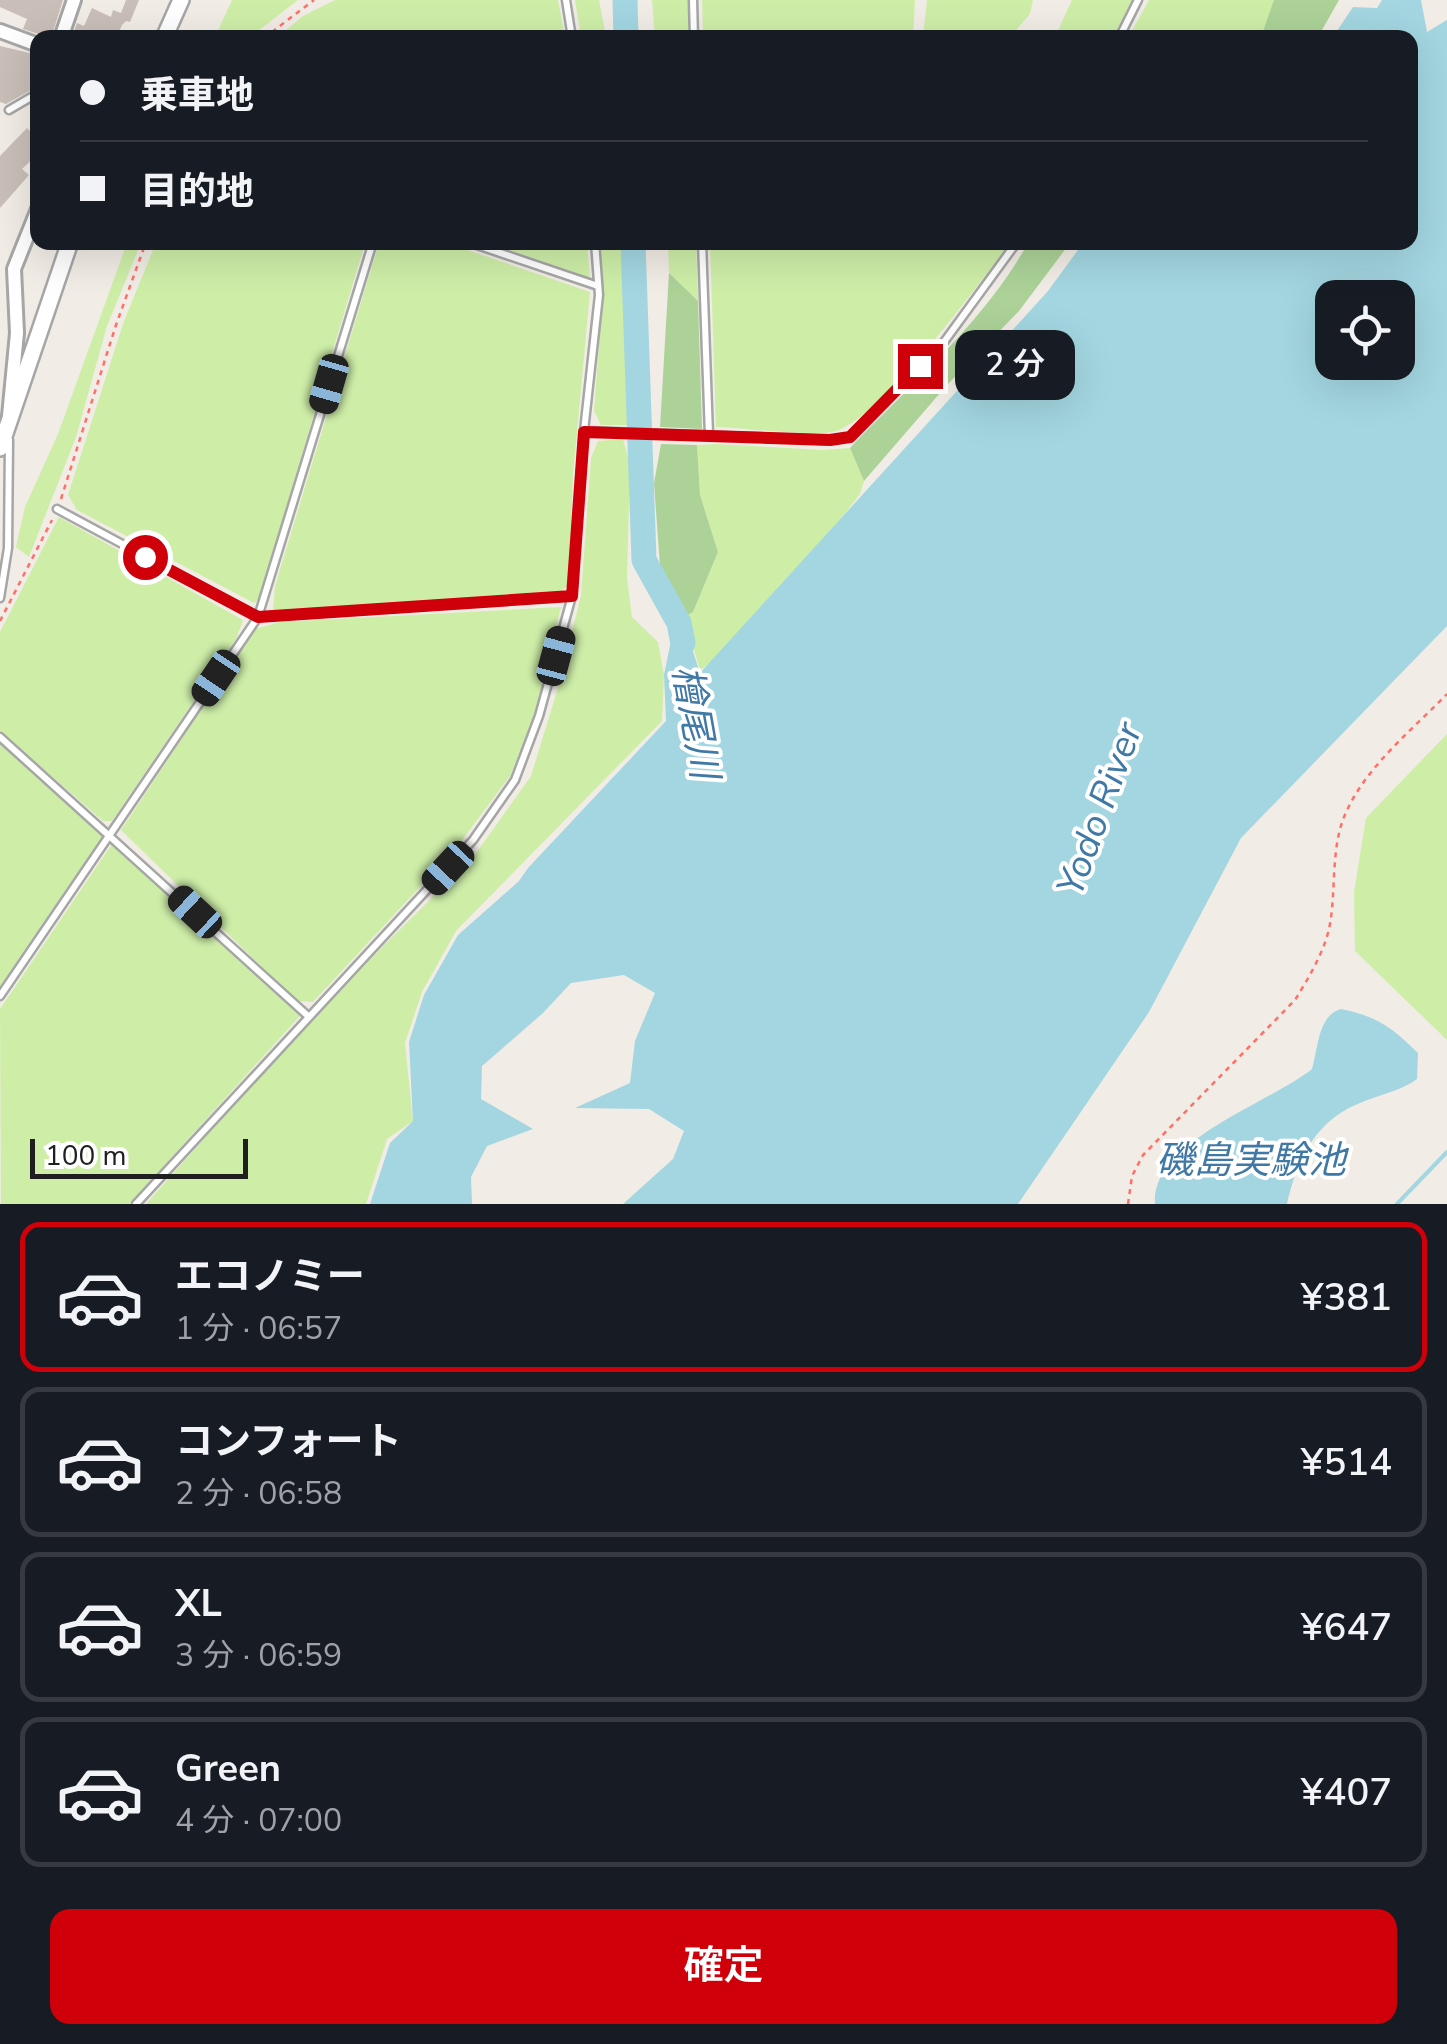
<!DOCTYPE html>
<html lang="ja">
<meta charset="utf-8">
<style>
:root{--surface:#171b24;--page:#20242c;--text:#f1f3f6;--muted:#9ea1a6;--line:#363941;--accent:#cf000a}
body{margin:0;font-family:"Nunito Sans","Noto Sans JP",sans-serif;background:var(--page);color:var(--text);height:100vh;display:flex;flex-direction:column;font-size:38px;white-space:nowrap}
*{box-sizing:border-box;margin:0}
p{font-size:32px;color:var(--muted)}
.icon{flex:none;width:55px;height:55px;fill:none;stroke:currentColor;stroke-width:2;stroke-linecap:round;stroke-linejoin:round}
.map{position:relative;height:1204px;overflow:hidden}
.side{display:flex;flex-direction:column;background:var(--surface);flex:1}
.side>*{flex:none}
.hud{position:absolute;left:30px;top:30px;width:1388px;height:220px;border-radius:20px;box-shadow:0 10px 40px #0002;display:grid;align-content:center;height:220px;padding:0 50px;background:var(--surface)}
.fabs{position:absolute;left:1315px;top:280px;display:grid;gap:20px}
.fabs a{display:grid;place-items:center;width:100px;height:100px;border-radius:20px;background:var(--surface);box-shadow:0 10px 40px #0002;font-size:50px}
.scale{position:absolute;left:30px;bottom:25px;width:218px;box-sizing:border-box;padding-left:10px;border:5px solid #1f1f1f;border-top:0;font-size:28px;line-height:35px;white-space:nowrap;color:#1f1f1f;-webkit-text-stroke:8px #fff;paint-order:stroke}
.end{position:absolute;width:45px;height:45px;margin:-22px;border:12px solid #cf000a;background:#fff;box-shadow:0 0 0 5px #fff}
.from{border-radius:50%}
.bubble{position:absolute;height:70px;border-radius:20px;background:var(--surface);box-shadow:0 10px 40px #0002;font-size:32px;font-weight:600;line-height:70px;text-align:center}
.car{position:absolute;width:30px;height:60px;margin:-30px -15px;border-radius:12px;box-shadow:0 0 8px 2px #0007;background:linear-gradient(#222 24%,#8ab4d8 0 40%,#222 0 76%,#8ab4d8 0 86%,#222 0)}
.hud b{display:flex;align-items:center;gap:35px;height:95px;font-size:38px}
.hud b+b{border-top:2px solid var(--line)}
.hud i{width:25px;height:25px;background:var(--text)}
ul{padding:18px 0 0;list-style:none}
li{display:flex;align-items:center;gap:30px;height:150px;margin:0 20px 15px;padding:0 30px;border:5px solid var(--line);border-radius:20px}
li div{flex:1}
li b{display:block;font-size:38px}
li em{font-style:normal;font-weight:600}
li.active{border-color:var(--accent)}
li>.icon{width:90px;height:90px;stroke-width:1.5}
.action{display:flex;gap:20px;margin-top:auto;padding:20px 50px}
.action a{flex:1;height:115px;border-radius:20px;background:var(--accent);color:#fff;font-size:40px;font-weight:600;line-height:115px;text-align:center}
.map>svg:first-child{display:block}
.grass{fill:#ceeea8}
.forest{fill:#acd298}
.water{fill:#a3d6e1;fill-rule:evenodd}
.lines{fill:none;stroke-linecap:round;stroke-linejoin:round}
.stream{stroke:#a3d6e1;stroke-width:4}
.river{stroke:#a3d6e1;stroke-width:25}
.building{fill:#c9beb8}
.service-casing{stroke:#a6a6a6;stroke-width:11}
.minor-casing{stroke:#a6a6a6;stroke-width:18}
.tertiary-casing{stroke:#a6a6a6;stroke-width:20}
.path{stroke:#ff7068;stroke-width:2.5;stroke-dasharray:5 5;stroke-linecap:butt}
.service{stroke:#fff;stroke-width:6}
.minor{stroke:#fff;stroke-width:12}
.tertiary{stroke:#fff;stroke-width:15}
.route{stroke:#cf000a;stroke-width:12}
.labels{text-anchor:middle;stroke-width:8;stroke-linejoin:round;paint-order:stroke}
.water-label{font-size:38px;font-style:italic;fill:#4078a6;stroke:#fff}
</style>
<div class="map">
<svg width="1447" height="1204" viewBox="0 0 1447 1204">
<rect width="100%" height="100%" fill="#f1ece5"/>
<g class="grass">
<path d="M 232,0 L 298,0 L 250,37 L 215,37 Z"/>
<path d="M 335,0 L 558,0 L 565,37 L 278,37 L 303,16 Z"/>
<path d="M 575,0 L 599,0 L 606,37 L 581,37 Z"/>
<path d="M 652,0 L 688,0 L 690,37 L 655,37 Z"/>
<path d="M 702,0 L 915,0 L 913,37 L 703,37 Z"/>
<path d="M 927,0 L 1033,0 L 1030,14 L 1010,37 L 923,37 Z"/>
<path d="M 1072,0 L 1132,0 L 1113,37 L 1055,37 Z"/>
<path d="M 1149,0 L 1274,0 L 1275,4 L 1261,37 L 1128,38 Z"/>
<path d="M 127,243 L 141,243 L 107,326 L 76,437 L 29,557 L 16,547 L 25,507 L 58,434 Z"/>
<path d="M 156,243 L 365,243 L 259,599 L 254,603 L 77,510 L 68,495 L 124,321 Z"/>
<path d="M 379,243 L 447,243 L 590,292 L 573,475 L 569,585 L 561,591 L 273,611 L 275,586 Z"/>
<path d="M 489,243 L 587,243 L 590,278 Z"/>
<path d="M 600,243 L 626,243 L 632,425 L 601,425 L 594,411 L 603,290 Z"/>
<path d="M 668,243 L 696,243 L 698,301 L 669,273 Z"/>
<path d="M 912,243 L 941,249 L 942,243 L 1010,243 C 981,281 875,426 832,432 C 802,436 748,428 716,427 L 710,243 Z"/>
<path d="M 623,439 L 630,465 L 627,578 L 632,617 L 658,642 L 664,675 L 662,721 L 456,931 L 422,992 L 405,1043 L 413,1121 L 387,1139 L 366,1204 L 146,1204 L 233,1106 L 373,956 L 474,856 L 531,776 L 561,678 L 581,595 L 591,458 L 598,441 Z"/>
<path d="M 716,444 L 823,450 L 850,448 L 864,481 L 860,494 L 838,522 L 714,661 L 700,670 L 684,617 L 693,612 L 718,552 L 700,495 L 697,445 Z"/>
<path d="M 59,517 L 243,620 L 236,639 L 112,821 L 103,821 L 0,731 L 0,632 Z"/>
<path d="M 561,607 L 535,715 L 510,776 L 457,847 L 313,1002 L 297,1001 L 121,830 L 255,629 L 280,622 Z"/>
<path d="M 1447,734 L 1447,1040 L 1355,951 L 1354,892 L 1366,818 Z"/>
<path d="M 0,743 L 104,834 L 0,986 Z"/>
<path d="M 112,844 L 300,1016 L 129,1204 L 1,1204 L 0,1009 Z"/>
</g>
<g class="forest">
<path d="M 1274,0 L 1339,0 L 1318,37 L 1261,37 Z"/>
<path d="M 1028,243 L 1070,243 L 1019,311 L 947,385 L 864,481 L 850,448 C 912,383 984,322 1028,243 Z"/>
<path d="M 669,273 L 698,301 L 702,429 L 660,427 Z"/>
<path d="M 661,444 L 697,445 L 700,495 L 718,552 L 693,612 L 684,617 L 660,566 L 654,483 Z"/>
</g>
<g class="water">
<path d="M 1382,0 L 1421,0 L 1427,32 L 1447,20 L 1447,626 L 1241,838 L 1149,1012 L 1018,1204 L 623,1204 L 673,1159 L 684,1131 L 649,1109 L 575,1108 L 630,1083 L 635,1041 L 655,993 L 624,975 L 571,983 L 543,1013 L 482,1066 L 481,1099 L 533,1129 L 487,1146 L 471,1177 L 472,1204 L 370,1204 L 390,1143 L 413,1121 L 409,1042 L 424,995 L 458,935 L 519,881 L 528,868 L 666,721 L 664,675 L 678,606 L 700,673 L 1048,291 L 1083,243 L 1410,242 L 1410,38 L 1333,37 L 1353,7 L 1377,8 ZM 1332,298 L 1398,298 L 1398,362 L 1332,362 Z"/>
<path d="M 1341,1009 C 1379,1017 1391,1027 1418,1053 L 1417,1079 C 1403,1090 1382,1094 1365,1101 C 1317,1118 1298,1156 1287,1204 L 1155,1204 C 1151,1141 1270,1103 1312,1069 C 1318,1049 1318,1015 1341,1009 Z"/>
</g>
<g class="lines">
<path class="stream" d="M 1397,1204 L 1447,1152"/>
<g class="river">
<path d="M 625,0 L 626,38"/>
<path d="M 633,242 L 644,560 L 679,623 L 683,643"/>
</g>
</g>
<g class="building">
<path d="M 0,0 L 63,0 L 51,38 L 23,29 L 27,19 L 0,7 Z"/>
<path d="M 126,0 L 139,0 L 130,22 L 126,21 L 122,25 L 116,38 L 72,38 L 77,23 L 84,26 L 92,8 L 111,17 L 113,10 L 121,13 Z"/>
<path d="M 0,46 L 38,55 L 38,86 L 6,104 L 0,102 Z"/>
<path d="M 27,128 L 38,139 L 38,154 L 22,169 L 29,175 L 0,208 L 0,156 Z"/>
</g>
<g class="lines">
<defs>
<g id="service">
<path d="M 566,0 L 572,38"/>
<path d="M 693,0 L 694,38"/>
<path d="M 1119,38 L 1138,0"/>
<path d="M 9,110 L 38,93"/>
<path d="M 468,242 L 598,286"/>
<path d="M 702,242 L 709,435"/>
<path d="M 584,431 L 599,295 L 595,242"/>
<path d="M 57,509 L 258,617 L 572,596"/>
<path d="M 0,598 L 8,548 L 9,440"/>
<path d="M 0,737 L 308,1016"/>
<path d="M 0,996 L 258,617 L 373,242"/>
<path d="M 136,1204 L 473,840 L 515,780 L 539,716 L 572,596 L 584,431 L 830,440 L 850,437 L 944,342 L 1017,242"/>
</g>
<g id="minor">
<path d="M 0,31 L 38,45"/>
<path d="M 61,38 L 74,0"/>
<path d="M 9,416 L 17,333 L 14,269 L 38,209"/>
</g>
<g id="tertiary">
<path d="M 164,38 L 181,0"/>
<path d="M 0,448 L 70,242"/>
</g>
</defs>
<use href="#service" class="service-casing"/>
<use href="#minor" class="minor-casing"/>
<use href="#tertiary" class="tertiary-casing"/>
<g class="path">
<path d="M 264,38 L 314,0"/>
<path d="M 61,499 L 116,325 L 146,242"/>
<path d="M 0,621 L 52,520"/>
<path d="M 1128,1204 L 1132,1176 L 1143,1155 L 1295,1000 C 1309,977 1325,951 1330,924 C 1336,889 1331,850 1344,817 C 1364,768 1411,731 1447,694"/>
</g>
<use href="#service" class="service"/>
<use href="#minor" class="minor"/>
<use href="#tertiary" class="tertiary"/>
</g>
<g class="lines">
<path class="route" d="M 145,557 L 258,617 L 572,596 L 584,432 L 830,440 L 850,437 L 920,366"/>
</g>
<g class="labels">
<g class="water-label">
<text transform="translate(696 722) rotate(80)" y="13">檜尾川</text>
<text transform="translate(1099 809) rotate(-70)" y="13">Yodo River</text>
<text x="1251" y="1173">磯島実験池</text>
</g>
</g>
</svg>
<div class="fabs">
<a><svg class="icon" aria-label="locate" viewBox="0 0 24 24"><circle cx="12" cy="12" r="6"/><path d="M12 2v4M12 18v4M2 12h4M18 12h4"/></svg></a>
</div>
<div class="scale">100 m</div>
<i class="end from" style="left:145px;top:557px"></i>
<i class="end" style="left:920px;top:366px"></i>
<div class="bubble" style="left:955px;top:330px;width:120px">2 分</div>
<i class="car" style="left:329px;top:384px;rotate:196deg"></i>
<i class="car" style="left:556px;top:656px;rotate:15deg"></i>
<i class="car" style="left:216px;top:678px;rotate:214deg"></i>
<i class="car" style="left:448px;top:868px;rotate:223deg"></i>
<i class="car" style="left:195px;top:912px;rotate:313deg"></i>
<div class="hud">
<b><i class="from"></i>乗車地</b>
<b><i></i>目的地</b>
</div>
</div>
<section class="side">
<ul>
<li class="active"><svg class="icon" aria-label="car" viewBox="0 0 24 24"><path d="M5 17H2v-5l4-1 3-4h7l3 4 3 1v5h-3M9 17h6M6 11h13"/><circle cx="7" cy="17" r="2"/><circle cx="17" cy="17" r="2"/></svg><div><b>エコノミー</b><p>1 分 · 06:57</p></div><em>¥381</em></li>
<li><svg class="icon" aria-label="car" viewBox="0 0 24 24"><path d="M5 17H2v-5l4-1 3-4h7l3 4 3 1v5h-3M9 17h6M6 11h13"/><circle cx="7" cy="17" r="2"/><circle cx="17" cy="17" r="2"/></svg><div><b>コンフォート</b><p>2 分 · 06:58</p></div><em>¥514</em></li>
<li><svg class="icon" aria-label="car" viewBox="0 0 24 24"><path d="M5 17H2v-5l4-1 3-4h7l3 4 3 1v5h-3M9 17h6M6 11h13"/><circle cx="7" cy="17" r="2"/><circle cx="17" cy="17" r="2"/></svg><div><b>XL</b><p>3 分 · 06:59</p></div><em>¥647</em></li>
<li><svg class="icon" aria-label="car" viewBox="0 0 24 24"><path d="M5 17H2v-5l4-1 3-4h7l3 4 3 1v5h-3M9 17h6M6 11h13"/><circle cx="7" cy="17" r="2"/><circle cx="17" cy="17" r="2"/></svg><div><b>Green</b><p>4 分 · 07:00</p></div><em>¥407</em></li>
</ul>
<div class="action"><a>確定</a></div>
</section>
